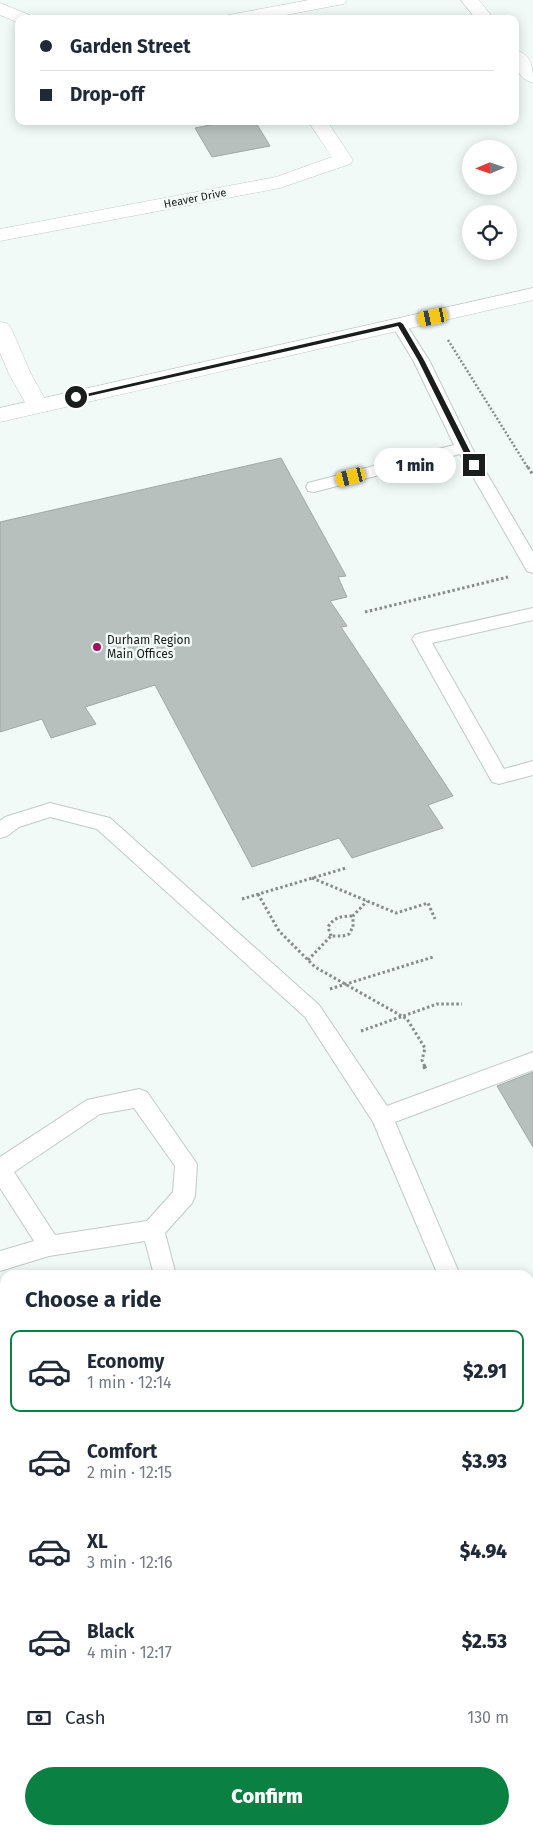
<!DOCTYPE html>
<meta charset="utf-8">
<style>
:root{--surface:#fff;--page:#f6f6f7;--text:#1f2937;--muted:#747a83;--line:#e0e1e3;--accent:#0b8043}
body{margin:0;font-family:"Fira Sans",sans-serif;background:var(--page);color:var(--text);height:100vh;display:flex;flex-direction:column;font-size:19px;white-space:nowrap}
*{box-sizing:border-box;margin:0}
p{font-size:16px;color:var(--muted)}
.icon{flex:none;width:28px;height:28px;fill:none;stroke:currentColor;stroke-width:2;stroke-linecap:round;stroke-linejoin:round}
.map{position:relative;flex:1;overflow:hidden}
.details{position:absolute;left:0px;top:1270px;width:534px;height:565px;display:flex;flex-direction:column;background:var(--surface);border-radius:15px 15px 0 0;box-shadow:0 2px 12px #0003}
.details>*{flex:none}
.hud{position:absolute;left:15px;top:15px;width:504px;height:110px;border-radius:10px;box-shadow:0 2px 12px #0003;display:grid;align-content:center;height:110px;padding:0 25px;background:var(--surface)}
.needle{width:32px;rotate:268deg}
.buttons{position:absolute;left:462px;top:140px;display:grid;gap:10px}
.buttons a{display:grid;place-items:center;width:55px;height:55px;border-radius:50%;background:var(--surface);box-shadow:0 2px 12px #0003;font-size:25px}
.end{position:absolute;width:22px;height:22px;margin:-11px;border:6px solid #191d1c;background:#fff;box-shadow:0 0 0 2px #fff}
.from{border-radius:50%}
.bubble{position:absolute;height:35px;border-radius:18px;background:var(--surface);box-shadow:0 2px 12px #0003;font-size:16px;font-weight:800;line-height:35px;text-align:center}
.car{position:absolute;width:15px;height:30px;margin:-15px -8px;border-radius:6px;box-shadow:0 0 4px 1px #0007;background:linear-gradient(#f5c518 24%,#345 0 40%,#f5c518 0 76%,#345 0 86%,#f5c518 0)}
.hud b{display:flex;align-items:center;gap:18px;height:48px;font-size:19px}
.hud b+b{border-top:1px solid var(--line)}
.hud i{width:12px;height:12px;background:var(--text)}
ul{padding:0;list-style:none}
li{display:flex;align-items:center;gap:15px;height:82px;margin:0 10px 8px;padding:0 15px;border:2px solid transparent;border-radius:10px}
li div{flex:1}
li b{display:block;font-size:19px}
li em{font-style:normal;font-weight:800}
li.on{border-color:var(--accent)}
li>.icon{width:45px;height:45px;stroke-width:1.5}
h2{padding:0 25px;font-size:22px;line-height:60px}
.pay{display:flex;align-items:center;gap:12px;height:55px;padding:0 25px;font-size:19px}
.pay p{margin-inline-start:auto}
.action{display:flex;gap:10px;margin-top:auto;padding:10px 25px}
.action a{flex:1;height:58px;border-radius:30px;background:var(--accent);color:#fff;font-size:20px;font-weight:800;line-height:58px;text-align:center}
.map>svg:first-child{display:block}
.building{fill:#b7c0bd;stroke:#9fa8a4}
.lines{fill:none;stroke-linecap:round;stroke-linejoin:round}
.service-casing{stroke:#c1cac7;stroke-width:2}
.minor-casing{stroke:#c1cac7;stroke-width:1}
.tertiary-casing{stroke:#c1cac7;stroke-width:1}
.path-far2{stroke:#868c8a;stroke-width:2.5;stroke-dasharray:2 2;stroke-linecap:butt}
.path-far1{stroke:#868c8a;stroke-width:3;stroke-dasharray:2.5 2.5;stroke-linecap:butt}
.path{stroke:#868c8a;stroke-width:4;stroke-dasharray:3 3;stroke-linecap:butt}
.service{fill:#fff;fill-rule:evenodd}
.minor{fill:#fff;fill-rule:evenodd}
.tertiary{fill:#fff;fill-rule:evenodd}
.route{fill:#191d1c}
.poi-dot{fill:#9d1361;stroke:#f1faf7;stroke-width:2}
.labels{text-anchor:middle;stroke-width:5;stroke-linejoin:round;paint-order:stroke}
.far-street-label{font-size:11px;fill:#191d1c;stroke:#f1faf7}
.poi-label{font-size:12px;fill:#191d1c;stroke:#f1faf7;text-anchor:start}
</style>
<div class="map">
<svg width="533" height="1835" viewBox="0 0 533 1835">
<rect width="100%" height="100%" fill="#f1faf7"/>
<g class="building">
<path d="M 231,121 L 255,121 L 270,146 L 212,157 L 195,128 Z"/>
<path d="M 281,458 L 346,576 L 338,577 L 347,597 L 330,601 L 347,626 L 341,627 L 453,796 L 428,805 L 443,828 L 352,858 L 339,838 L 252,867 L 155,685 L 85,707 L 96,724 L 51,738 L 42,719 L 0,732 L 0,522 Z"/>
<path d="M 533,1072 L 533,1147 L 497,1086 Z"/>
</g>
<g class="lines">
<defs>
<g id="service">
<path d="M 399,319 L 404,321 L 429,360 L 472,448 L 533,552 L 533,573 L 527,571 L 460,454 L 314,492 L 308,491 L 306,487 L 308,483 L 454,445 L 413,360 L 391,324 L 394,321 Z"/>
<path d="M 533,608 L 533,620 L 432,643 L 504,769 L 533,761 L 533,775 L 499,784 L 492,782 L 412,639 L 415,635 L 421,633 Z"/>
<path d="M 50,803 L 110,818 L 319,1005 L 387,1106 L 533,1052 L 533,1070 L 395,1122 L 460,1275 L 438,1275 L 373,1122 L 305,1017 L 97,829 L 50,817 L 19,827 L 7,836 L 0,838 L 0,821 L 5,817 Z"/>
<path d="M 139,1089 L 147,1092 L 197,1164 L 195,1196 L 192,1203 L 165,1233 L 176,1275 L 154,1275 L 145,1241 L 49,1256 L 0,1271 L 0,1251 L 34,1241 L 0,1188 L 0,1157 L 87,1100 ZM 134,1108 L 175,1166 L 173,1192 L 147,1221 L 55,1235 L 14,1172 L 100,1114 Z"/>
<path d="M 5,1380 L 5,1402 L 0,1403 L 0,1381 Z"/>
<path d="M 529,1451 L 533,1453 L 533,1485 L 529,1483 Z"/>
<path d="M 533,1536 L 533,1560 L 529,1561 L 529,1537 Z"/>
<path d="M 533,1734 L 533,1761 L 529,1762 L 529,1736 Z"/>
<path d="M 5,1770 L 5,1796 L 0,1798 L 0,1772 Z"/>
<path d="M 293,1830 L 331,1830 L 328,1835 L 290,1835 Z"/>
</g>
<g id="minor">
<path d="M 309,0 L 347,0 L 344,4 L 338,5 L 265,19 L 225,19 L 228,15 L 234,14 Z"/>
<path d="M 461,0 L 479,0 L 494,19 L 476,19 Z"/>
<path d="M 0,3 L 30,15 L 33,19 L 19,19 L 19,23 L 0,15 Z"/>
<path d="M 515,50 C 532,54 533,68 533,83 C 516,78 515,64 515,50 Z"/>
<path d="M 308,121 L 327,121 L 353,160 L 350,164 L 280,188 L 0,241 L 0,229 L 276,177 L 332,157 Z"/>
<path d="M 0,322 L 7,323 L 11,328 L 31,374 L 49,406 L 46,411 L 38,413 L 30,411 L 9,374 L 0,353 Z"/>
</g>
<path id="tertiary" d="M 533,288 L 533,300 L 0,422 L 0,408 Z"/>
</defs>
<use href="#service" class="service-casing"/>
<use href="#minor" class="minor-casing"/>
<use href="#tertiary" class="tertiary-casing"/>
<path class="path-far2" d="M 448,340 L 528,468"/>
<g class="path-far1">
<path d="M 528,467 L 533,475"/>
<path d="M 365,612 L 508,577"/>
<path d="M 312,878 L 396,913 L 428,903 L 435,919"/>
<path d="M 258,894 L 279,931 L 315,967 L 407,1019 L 425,1048 L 422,1060 L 425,1067"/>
<path d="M 242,899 L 346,868"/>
<path d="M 331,936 L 328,927 C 334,917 342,916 353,916"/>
<path d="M 308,960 L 331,936 L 343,936 L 349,934 L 353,927 L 353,916 L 367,901"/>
<path d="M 330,989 L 433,957"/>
<path d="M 361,1031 L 437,1004 L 462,1004"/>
</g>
<path class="path" d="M 424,1066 L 426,1070"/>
<use href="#service" class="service"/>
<use href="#minor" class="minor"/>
<use href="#tertiary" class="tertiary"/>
</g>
<path class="route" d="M 400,322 L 403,324 L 424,360 L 477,465 L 476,467 L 470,465 L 418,360 L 398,326 L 76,399 L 73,397 Z"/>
<circle class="poi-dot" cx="97" cy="647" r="5"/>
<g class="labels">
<g class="far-street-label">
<text transform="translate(195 198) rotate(-11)" y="4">Heaver Drive</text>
</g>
<g class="poi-label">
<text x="107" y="644">Durham Region<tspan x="107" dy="14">Main Offices</tspan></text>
</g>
</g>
</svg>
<div class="buttons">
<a><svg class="needle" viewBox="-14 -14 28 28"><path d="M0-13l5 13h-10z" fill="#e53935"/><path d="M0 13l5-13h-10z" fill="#747a83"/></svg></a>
<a><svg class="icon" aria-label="locate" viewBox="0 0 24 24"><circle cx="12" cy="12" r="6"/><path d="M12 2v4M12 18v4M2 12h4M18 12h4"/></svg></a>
</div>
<i class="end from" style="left:76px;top:397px"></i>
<i class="end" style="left:474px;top:465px"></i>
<div class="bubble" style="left:374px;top:448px;width:82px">1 min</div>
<i class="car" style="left:433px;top:317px;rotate:258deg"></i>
<i class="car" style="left:351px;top:477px;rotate:256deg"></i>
<div class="hud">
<b><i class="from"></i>Garden Street</b>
<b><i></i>Drop-off</b>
</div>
<section class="details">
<h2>Choose a ride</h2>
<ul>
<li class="on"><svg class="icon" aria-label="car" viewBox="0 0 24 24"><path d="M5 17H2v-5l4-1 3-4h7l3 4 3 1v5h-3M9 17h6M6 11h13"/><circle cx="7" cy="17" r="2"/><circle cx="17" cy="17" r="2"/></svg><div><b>Economy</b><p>1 min · 12:14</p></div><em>$2.91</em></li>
<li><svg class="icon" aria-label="car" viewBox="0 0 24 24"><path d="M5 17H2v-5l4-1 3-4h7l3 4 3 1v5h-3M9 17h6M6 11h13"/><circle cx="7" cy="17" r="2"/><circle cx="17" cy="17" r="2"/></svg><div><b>Comfort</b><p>2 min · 12:15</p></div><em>$3.93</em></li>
<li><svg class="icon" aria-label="car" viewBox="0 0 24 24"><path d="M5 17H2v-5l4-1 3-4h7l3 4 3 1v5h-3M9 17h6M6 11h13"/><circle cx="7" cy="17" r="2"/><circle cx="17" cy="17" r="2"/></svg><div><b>XL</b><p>3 min · 12:16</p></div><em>$4.94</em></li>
<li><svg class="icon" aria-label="car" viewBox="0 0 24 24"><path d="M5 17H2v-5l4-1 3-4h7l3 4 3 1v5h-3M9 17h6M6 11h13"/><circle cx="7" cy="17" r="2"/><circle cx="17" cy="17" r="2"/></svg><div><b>Black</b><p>4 min · 12:17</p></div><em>$2.53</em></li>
</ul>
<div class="pay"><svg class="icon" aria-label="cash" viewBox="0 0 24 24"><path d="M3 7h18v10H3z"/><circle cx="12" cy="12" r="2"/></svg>Cash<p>130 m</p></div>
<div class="action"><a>Confirm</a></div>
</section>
</div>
